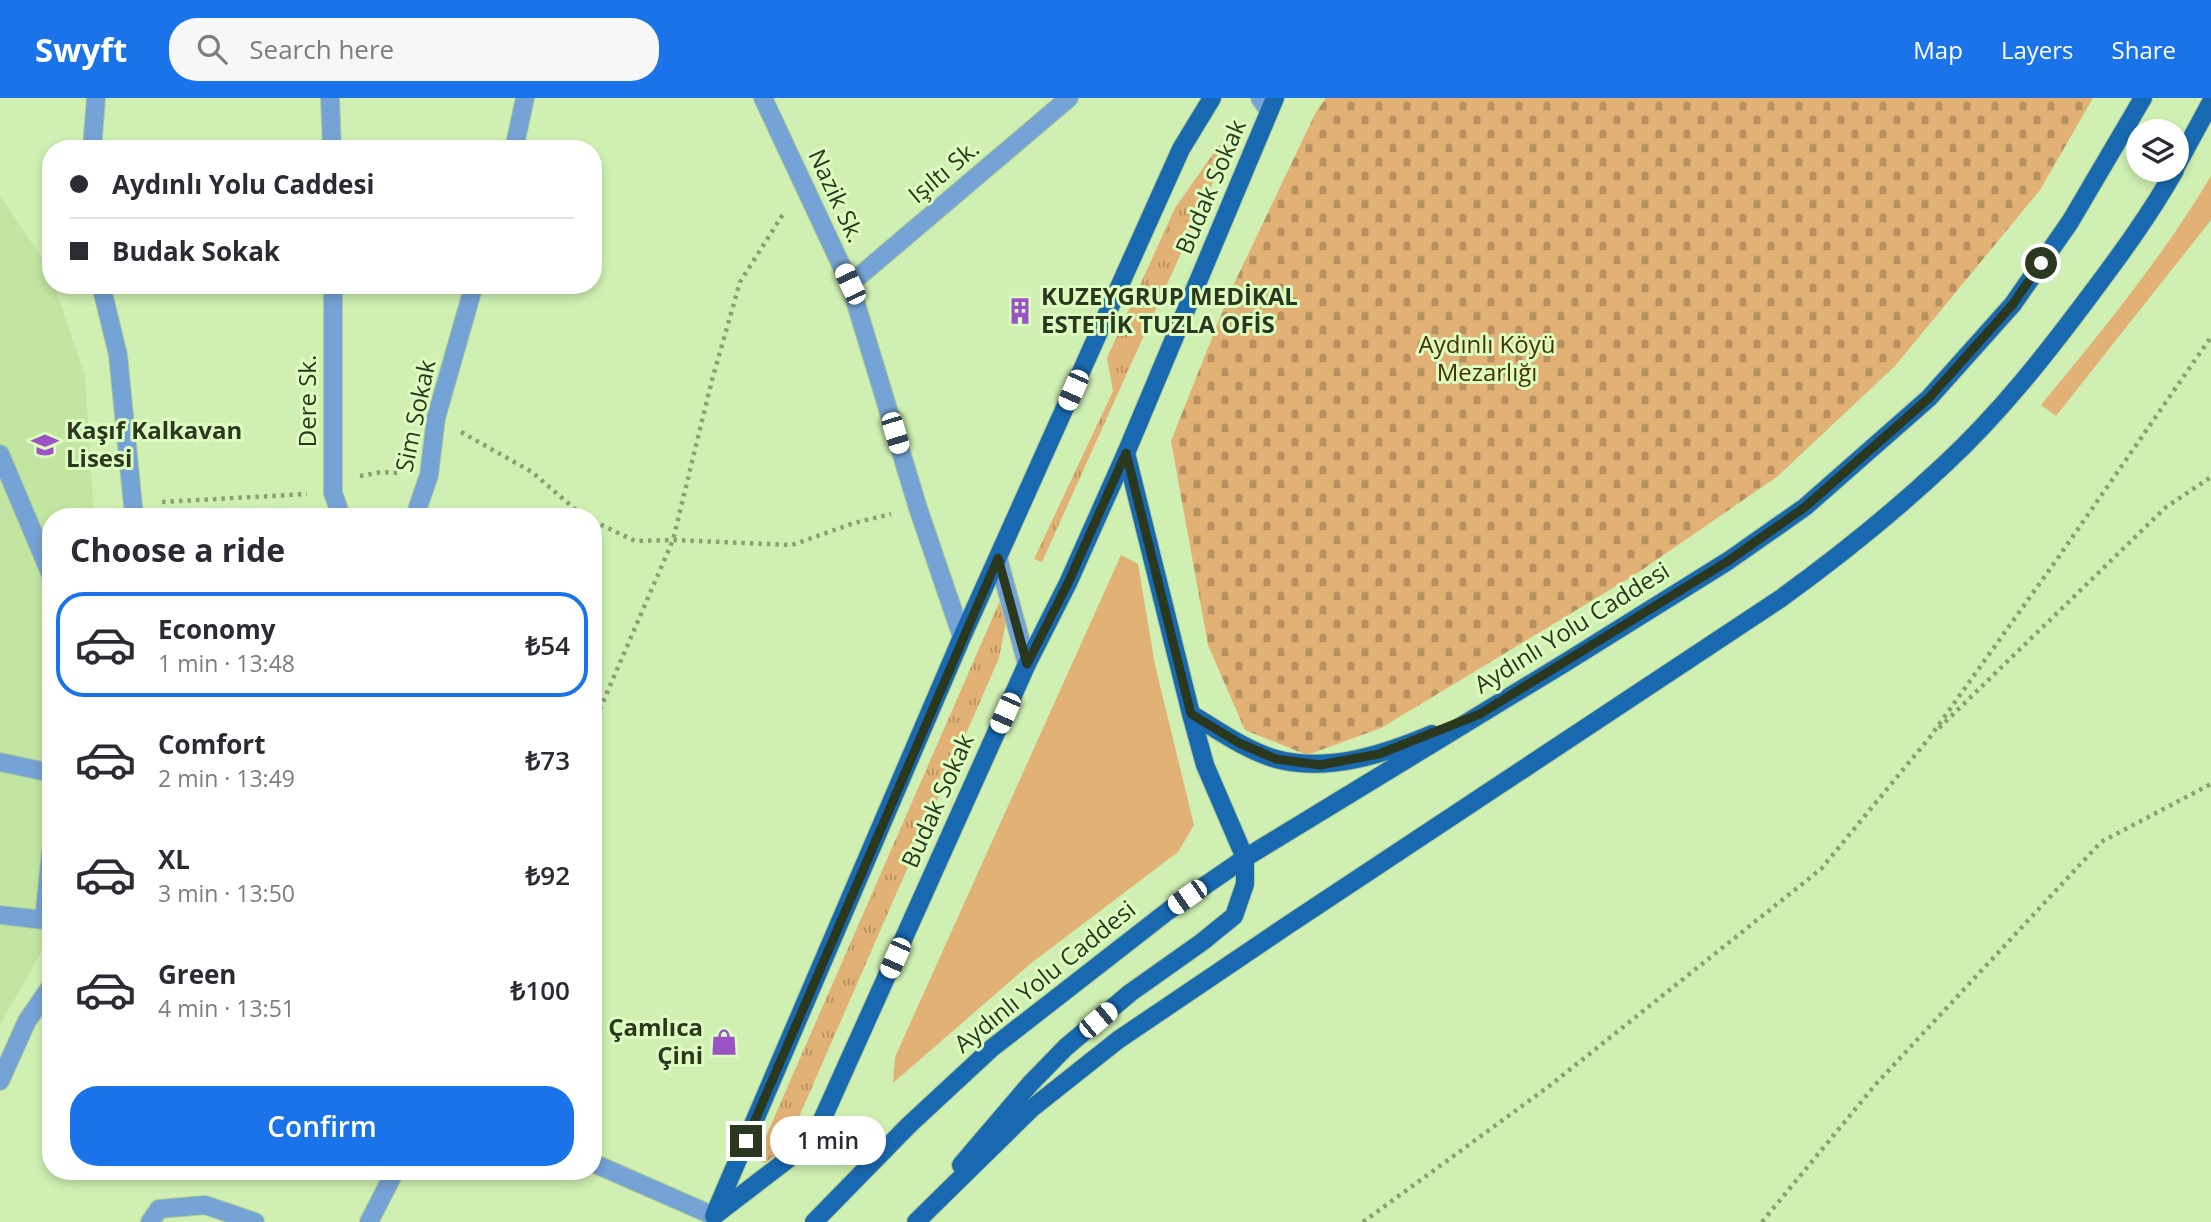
<!DOCTYPE html>
<meta charset="utf-8">
<style>
:root{--surface:#fff;--page:#f7f7f7;--text:#2b2b33;--muted:#7c7c81;--line:#e1e1e2;--accent:#1a73e8}
body{margin:0;font-family:"Open Sans",sans-serif;background:var(--page);color:var(--text);height:100vh;display:flex;flex-direction:column;font-size:26px;white-space:nowrap}
*{box-sizing:border-box;margin:0}
p{font-size:23px;color:var(--muted)}
.icon{flex:none;width:38px;height:38px;fill:none;stroke:currentColor;stroke-width:2;stroke-linecap:round;stroke-linejoin:round}
.map{position:relative;flex:1;overflow:hidden}
.drawer{position:absolute;left:42px;top:410px;width:560px;height:672px;display:flex;flex-direction:column;background:var(--surface);border-radius:28px;box-shadow:0 4px 10px #0003}
.drawer>*{flex:none}
.guide{position:absolute;left:42px;top:42px;width:560px;height:154px;border-radius:28px;box-shadow:0 4px 10px #0003;display:grid;align-content:center;height:154px;padding:0 28px;background:var(--surface)}
.controls{position:absolute;left:2126px;top:21px;display:grid;gap:14px}
.controls a{display:grid;place-items:center;width:63px;height:63px;border-radius:50%;background:var(--surface);box-shadow:0 4px 10px #0003;font-size:35px}
.end{position:absolute;width:32px;height:32px;margin:-16px;border:9px solid #2b3820;background:#fff;box-shadow:0 0 0 4px #fff}
.from{border-radius:50%}
.bubble{position:absolute;height:49px;border-radius:24px;background:var(--surface);box-shadow:0 4px 10px #0003;font-size:23px;font-weight:600;line-height:49px;text-align:center}
.car{position:absolute;width:21px;height:42px;margin:-21px -10px;border-radius:9px;box-shadow:0 0 5px 2px #0007;background:linear-gradient(#fff 24%,#345 0 40%,#fff 0 76%,#345 0 86%,#fff 0)}
.guide b{display:flex;align-items:center;gap:24px;height:66px;font-size:26px}
.guide b+b{border-top:2px solid var(--line)}
.guide i{width:18px;height:18px;background:var(--text)}
ul{padding:0;list-style:none}
li{display:flex;align-items:center;gap:21px;height:105px;margin:0 14px 10px;padding:0 14px;border:4px solid transparent;border-radius:28px}
li div{flex:1}
li b{display:block;font-size:26px}
li em{font-style:normal;font-weight:600}
li.active{border-color:var(--accent)}
li>.icon{width:63px;height:63px;stroke-width:1.5}
h2{padding:0 28px;font-size:32px;line-height:84px}
.action{display:flex;gap:14px;margin-top:auto;padding:14px 28px}
.action a{flex:1;height:80px;border-radius:28px;background:var(--accent);color:#fff;font-size:28px;font-weight:600;line-height:80px;text-align:center}
header{display:flex;align-items:center;gap:42px;box-sizing:border-box;height:98px;padding:0 35px;background:var(--accent);color:#fff}
header strong{font-size:33px}
nav{display:flex;gap:38px;margin-inline-start:auto;font-size:24px}
.search{width:490px;height:63px;background:var(--page);display:flex;align-items:center;gap:18px;box-sizing:border-box;padding:0 24px;border-radius:28px;color:var(--muted);font-size:26px}
.map>svg:first-child{display:block}
.built{fill:#c2e6a1}
.grass{fill:url(#grass-tufts)}
.cemetery{fill:url(#cemetery-stones)}
.park{fill:#e2b176}
.lines{fill:none;stroke-linecap:round;stroke-linejoin:round}
.service-casing{stroke:#aecb95;stroke-width:20}
.minor-casing{stroke:#aecb95;stroke-width:20}
.tertiary-casing{stroke:#aecb95;stroke-width:20}
.primary-casing{stroke:#aecb95;stroke-width:20}
.path{stroke:#88a173;stroke-width:4.5;stroke-dasharray:3.5 5;stroke-linecap:butt}
.service{stroke:#75a3d5;stroke-width:18}
.minor{stroke:#75a3d5;stroke-width:18}
.tertiary{stroke:#75a3d5;stroke-width:18}
.primary{stroke:#1969b1;stroke-width:18}
.route{stroke:#2b3820;stroke-width:9}
.labels{text-anchor:middle;stroke-width:6;stroke-linejoin:round;paint-order:stroke}
.street-label{font-size:24px;fill:#2b3820;stroke:#dcfdbf}
.poi-label{font-size:24px;font-weight:bold;fill:#2b3820;stroke:#dcfdbf;text-anchor:start}
.park-label{font-size:24px;fill:#4a2e04;stroke:#dcfdbf}
</style>
<header>
<strong>Swyft</strong>
<div class="search"><svg class="icon" aria-label="search" viewBox="0 0 24 24"><circle cx="10" cy="10" r="6"/><path d="M15 15l6 6"/></svg>Search here</div>
<nav><a>Map</a><a>Layers</a><a>Share</a></nav>
</header>
<div class="map">
<svg width="2211" height="1124" viewBox="0 0 2211 1124">
<defs>
<pattern id="grass-tufts" width="24" height="20" patternUnits="userSpaceOnUse" patternTransform="scale(1.75)"><rect width="24" height="20" fill="#e2b176"/><path d="M3 7l-1-3M5 7V3M7 7l1-3M15 17l-1-3M17 17v-4M19 17l1-3" fill="none" stroke="#b79160"/></pattern>
<pattern id="cemetery-stones" width="16" height="16" patternUnits="userSpaceOnUse" patternTransform="scale(1.75)"><rect width="16" height="16" fill="#e2b176"/><path d="M2 7V4a2 2 0 0 1 4 0v3zM10 15v-3a2 2 0 0 1 4 0v3z" fill="#b79160"/></pattern>
</defs>
<rect width="100%" height="100%" fill="#cff0b2"/>
<path class="built" d="M 0,98 L 48,169 L 51,187 L 54,187 L 85,277 L 94,418 L 51,418 L 51,837 L 0,927 Z"/>
<g class="grass">
<path d="M 1227,36 L 1232,42 L 1042,464 L 1034,461 L 1113,293 L 1107,260 L 1175,110 Z"/>
<path d="M 999,505 L 1009,508 L 999,560 L 785,1051 L 765,1065 L 756,1061 Z"/>
</g>
<path class="cemetery" d="M 1326,0 L 2093,0 L 2040,92 L 1895,268 L 1778,378 L 1636,476 L 1381,630 L 1307,657 L 1245,632 L 1208,547 L 1171,343 L 1231,192 L 1316,14 Z"/>
<g class="park">
<path d="M 2211,78 L 2211,122 L 2056,318 L 2041,307 C 2102,233 2162,160 2211,78 Z"/>
<path d="M 1121,457 L 1138,466 L 1155,567 L 1194,727 L 1178,754 L 1030,866 L 893,985 L 895,959 Z"/>
</g>
<g class="lines">
<defs>
<g id="service">
<path d="M 0,356 L 51,477"/>
<path d="M 0,664 L 51,675"/>
<path d="M 0,817 L 44,822 L 51,753"/>
</g>
<g id="minor">
<path d="M 330,0 L 332,51"/>
<path d="M 763,0 L 850,186 L 918,410 L 962,539"/>
<path d="M 92,51 L 96,0"/>
<path d="M 514,51 L 525,0"/>
<path d="M 850,186 L 1069,0"/>
<path d="M 101,187 L 118,257 L 134,418"/>
<path d="M 333,187 L 333,395 L 341,418"/>
<path d="M 415,418 L 429,377 L 436,320 L 474,187"/>
<path d="M 998,460 L 1027,566"/>
<path d="M 0,983 L 27,923 L 51,888"/>
<path d="M 593,1065 L 714,1118"/>
<path d="M 150,1124 L 159,1111 L 205,1107 L 255,1124"/>
<path d="M 369,1124 L 395,1073"/>
</g>
<path id="tertiary" d="M 1260,0 L 1269,13"/>
<g id="primary">
<path d="M 2177,67 L 2211,4"/>
<path d="M 1191,616 C 1218,632 1245,652 1276,661 C 1328,675 1385,656 1432,636"/>
<path d="M 961,1067 L 1030,986 L 1066,949 L 1130,895 L 1202,844 L 1234,818 L 1245,786 L 1245,760 L 1205,667 L 1191,616 L 1126,355"/>
<path d="M 715,1115 L 962,539 L 1181,51 L 1212,0"/>
<path d="M 714,1118 L 796,1055 L 818,1031 L 1027,566 L 1068,485 L 1126,355 L 1275,0"/>
<path d="M 814,1124 L 909,1027 L 992,950 L 1168,813 L 1245,760 L 1563,566 L 1728,463 L 1805,409 L 1929,300 L 2013,206 L 2070,124 L 2143,0"/>
<path d="M 916,1124 L 1031,1011 L 1118,942 L 1285,829 L 1780,501 C 1838,459 1893,415 1945,366 C 2000,315 2047,255 2091,196 C 2121,156 2151,115 2175,72"/>
</g>
</defs>
<use href="#service" class="service-casing"/>
<use href="#minor" class="minor-casing"/>
<use href="#tertiary" class="tertiary-casing"/>
<use href="#primary" class="primary-casing"/>
<g class="path">
<path d="M 461,334 L 532,374 L 583,418"/>
<path d="M 360,378 L 382,374 L 399,375"/>
<path d="M 162,404 L 307,396"/>
<path d="M 593,423 L 635,443 L 673,442 L 792,447 L 854,425 L 891,416"/>
<path d="M 593,627 L 673,442 L 712,282 L 740,184 L 785,113"/>
<path d="M 1939,630 L 2166,409 L 2211,379"/>
<path d="M 1363,1124 L 1548,989 L 1821,771 L 1930,639 L 2060,457 L 2211,239"/>
<path d="M 1762,1124 L 1876,986 L 2101,744 L 2211,686"/>
</g>
<use href="#service" class="service"/>
<use href="#minor" class="minor"/>
<use href="#tertiary" class="tertiary"/>
<use href="#primary" class="primary"/>
</g>
<g class="lines">
<path class="route" d="M 746,1043 L 998,460 L 1027,566 L 1068,485 L 1126,355 L 1191,616 L 1239,645 L 1276,661 L 1320,667 L 1379,656 L 1480,616 L 1728,463 L 1805,409 L 1929,300 L 2013,206 L 2041,165"/>
</g>
<defs>
<symbol id="building-bare" viewBox="-9 -9 18 18"><path d="M-4-6H4V6H1V3H-1V6H-4ZM-2.5-4.3h1.7v1.8h-1.7ZM.8-4.3h1.7v1.8H.8ZM-2.5-1h1.7V.8h-1.7ZM.8-1h1.7V.8H.8Z" fill="#9a52c5" stroke="#dcfdbf" stroke-width="2.5" paint-order="stroke"/></symbol>
<symbol id="school-bare" viewBox="-9 -9 18 18"><path d="M0-5L7-2L0 1L-7-2ZM-4 1L0 2.5L4 1V4Q0 6-4 4Z" fill="#9a52c5" stroke="#dcfdbf" stroke-width="2.5" paint-order="stroke"/></symbol>
<symbol id="shop-bare" viewBox="-9 -9 18 18"><path d="M-5-2.5h2.3a2.7 3.5 0 0 1 5.4 0H5L5.5 6h-11ZM-1.5-2.5h3a1.5 2.3 0 0 0-3 0Z" fill="#9a52c5" stroke="#dcfdbf" stroke-width="2.5" paint-order="stroke"/></symbol>
</defs>
<g fill-rule="evenodd">
<use href="#building-bare" x="1001" y="194" width="38" height="38"/>
<use href="#school-bare" x="26" y="328" width="38" height="38"/>
<use href="#shop-bare" x="705" y="925" width="38" height="38"/>
</g>
<g class="labels">
<g class="street-label">
<text transform="translate(944 74) rotate(-40)" y="8">Işıltı Sk.</text>
<text transform="translate(1211 89) rotate(-67)" y="8">Budak Sokak</text>
<text transform="translate(836 98) rotate(65)" y="8">Nazik Sk.</text>
<text transform="translate(308 303) rotate(-90)" y="8">Dere Sk.</text>
<text transform="translate(416 318) rotate(-78)" y="8">Sim Sokak</text>
<text transform="translate(1572 530) rotate(-32)" y="8">Aydınlı Yolu Caddesi</text>
<text transform="translate(938 703) rotate(-66)" y="8">Budak Sokak</text>
<text transform="translate(1045 879) rotate(-39)" y="8">Aydınlı Yolu Caddesi</text>
</g>
<g class="poi-label">
<text x="1041" y="207">KUZEYGRUP MEDİKAL<tspan x="1041" dy="28">ESTETİK TUZLA OFİS</tspan></text>
<text x="66" y="341">Kaşıf Kalkavan<tspan x="66" dy="28">Lisesi</tspan></text>
<text x="703" y="938" text-anchor="end">Çamlıca<tspan x="703" dy="28">Çini</tspan></text>
</g>
<g class="park-label">
<text x="1487" y="255">Aydınlı Köyü<tspan x="1487" dy="28">Mezarlığı</tspan></text>
</g>
</g>
</svg>
<div class="controls">
<a><svg class="icon" aria-label="layers" viewBox="0 0 24 24"><path d="M12 4l9 5-9 5-9-5zM3 14l9 5 9-5"/></svg></a>
</div>
<i class="end from" style="left:2041px;top:165px"></i>
<i class="end" style="left:746px;top:1043px"></i>
<div class="bubble" style="left:770px;top:1018px;width:116px">1 min</div>
<i class="car" style="left:850px;top:186px;rotate:335deg"></i>
<i class="car" style="left:1073px;top:292px;rotate:204deg"></i>
<i class="car" style="left:895px;top:335px;rotate:163deg"></i>
<i class="car" style="left:1005px;top:615px;rotate:204deg"></i>
<i class="car" style="left:1187px;top:799px;rotate:235deg"></i>
<i class="car" style="left:895px;top:860px;rotate:204deg"></i>
<i class="car" style="left:1098px;top:922px;rotate:50deg"></i>
<div class="guide">
<b><i class="from"></i>Aydınlı Yolu Caddesi</b>
<b><i></i>Budak Sokak</b>
</div>
<section class="drawer">
<h2>Choose a ride</h2>
<ul>
<li class="active"><svg class="icon" aria-label="car" viewBox="0 0 24 24"><path d="M5 17H2v-5l4-1 3-4h7l3 4 3 1v5h-3M9 17h6M6 11h13"/><circle cx="7" cy="17" r="2"/><circle cx="17" cy="17" r="2"/></svg><div><b>Economy</b><p>1 min · 13:48</p></div><em>₺54</em></li>
<li><svg class="icon" aria-label="car" viewBox="0 0 24 24"><path d="M5 17H2v-5l4-1 3-4h7l3 4 3 1v5h-3M9 17h6M6 11h13"/><circle cx="7" cy="17" r="2"/><circle cx="17" cy="17" r="2"/></svg><div><b>Comfort</b><p>2 min · 13:49</p></div><em>₺73</em></li>
<li><svg class="icon" aria-label="car" viewBox="0 0 24 24"><path d="M5 17H2v-5l4-1 3-4h7l3 4 3 1v5h-3M9 17h6M6 11h13"/><circle cx="7" cy="17" r="2"/><circle cx="17" cy="17" r="2"/></svg><div><b>XL</b><p>3 min · 13:50</p></div><em>₺92</em></li>
<li><svg class="icon" aria-label="car" viewBox="0 0 24 24"><path d="M5 17H2v-5l4-1 3-4h7l3 4 3 1v5h-3M9 17h6M6 11h13"/><circle cx="7" cy="17" r="2"/><circle cx="17" cy="17" r="2"/></svg><div><b>Green</b><p>4 min · 13:51</p></div><em>₺100</em></li>
</ul>
<div class="action"><a>Confirm</a></div>
</section>
</div>
